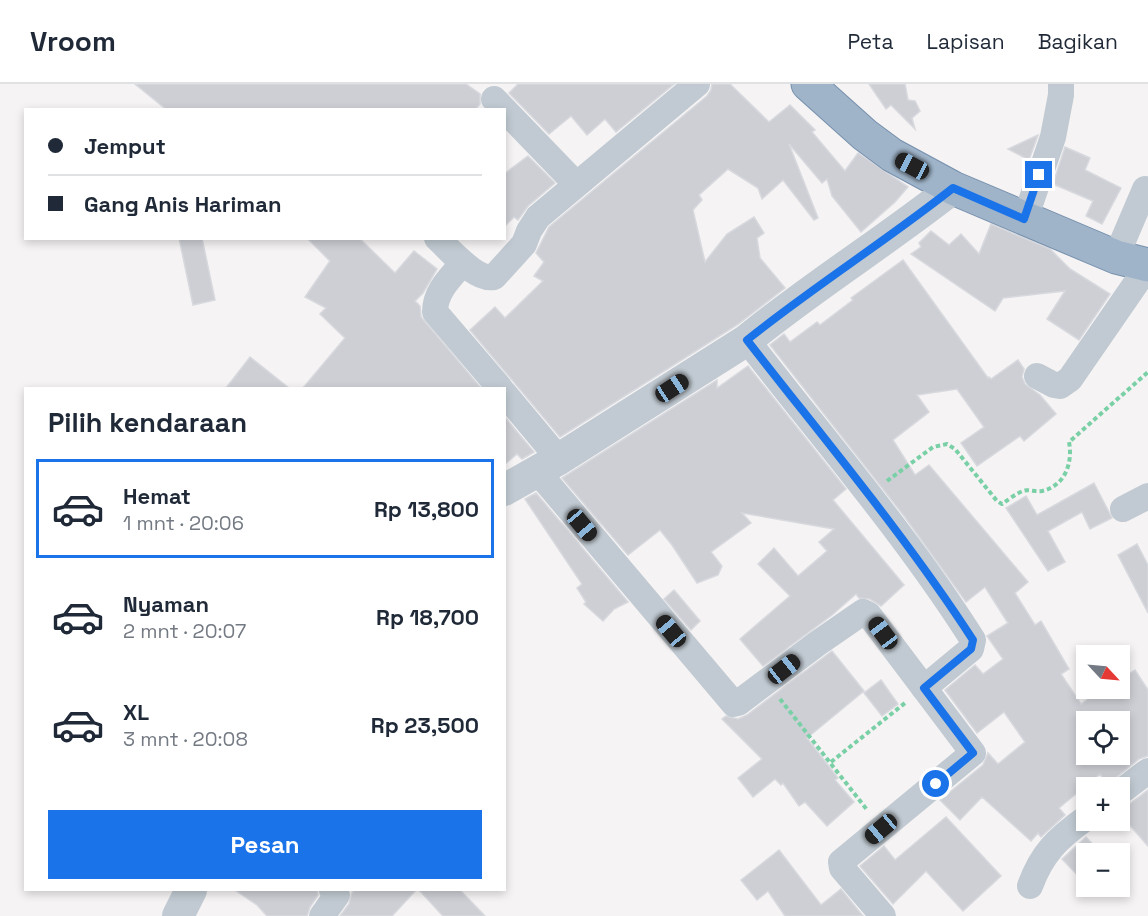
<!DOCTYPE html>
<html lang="id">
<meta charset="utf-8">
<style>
:root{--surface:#fff;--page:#f2f2f3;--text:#1f2937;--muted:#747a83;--line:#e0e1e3;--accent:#1a73e8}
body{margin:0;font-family:"Space Grotesk",sans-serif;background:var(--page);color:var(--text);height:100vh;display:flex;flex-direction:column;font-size:22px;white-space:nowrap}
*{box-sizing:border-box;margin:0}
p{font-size:20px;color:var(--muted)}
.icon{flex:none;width:33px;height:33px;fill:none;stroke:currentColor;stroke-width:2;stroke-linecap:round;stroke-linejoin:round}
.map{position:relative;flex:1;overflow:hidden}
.details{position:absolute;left:24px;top:303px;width:482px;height:504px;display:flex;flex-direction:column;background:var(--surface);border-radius:0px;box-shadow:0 3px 9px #0003}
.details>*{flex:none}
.top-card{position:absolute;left:24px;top:24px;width:482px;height:132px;border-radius:0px;box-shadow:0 3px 9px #0003;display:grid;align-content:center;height:132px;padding:0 24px;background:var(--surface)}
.needle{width:39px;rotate:116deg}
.fabs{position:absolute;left:1076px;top:561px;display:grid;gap:12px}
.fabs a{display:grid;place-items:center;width:54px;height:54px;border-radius:0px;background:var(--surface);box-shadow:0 3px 9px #0003;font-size:30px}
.end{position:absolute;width:27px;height:27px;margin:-14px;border:8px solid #1a73e8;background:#fff;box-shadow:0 0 0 3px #fff}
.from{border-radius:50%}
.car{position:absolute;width:18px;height:36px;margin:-18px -9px;border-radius:8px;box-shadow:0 0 4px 2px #0007;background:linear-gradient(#222 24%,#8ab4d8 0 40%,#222 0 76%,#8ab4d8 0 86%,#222 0)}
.top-card b{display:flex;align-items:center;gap:21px;height:57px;font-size:22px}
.top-card b+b{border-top:2px solid var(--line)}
.top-card i{width:15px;height:15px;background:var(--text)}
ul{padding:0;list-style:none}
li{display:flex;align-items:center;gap:18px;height:99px;margin:0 12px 9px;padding:0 12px;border:3px solid transparent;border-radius:0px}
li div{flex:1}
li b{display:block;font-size:22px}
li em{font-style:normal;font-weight:800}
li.on{border-color:var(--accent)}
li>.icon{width:54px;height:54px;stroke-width:1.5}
h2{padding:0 24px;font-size:27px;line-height:72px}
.action{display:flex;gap:12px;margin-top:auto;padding:12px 24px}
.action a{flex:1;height:69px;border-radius:0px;background:var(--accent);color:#fff;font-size:24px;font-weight:800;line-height:69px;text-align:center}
header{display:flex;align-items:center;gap:36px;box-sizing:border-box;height:84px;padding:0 30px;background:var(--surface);border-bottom:2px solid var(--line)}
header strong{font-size:28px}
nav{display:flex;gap:33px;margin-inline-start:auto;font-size:21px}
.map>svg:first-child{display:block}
.building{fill:#cdcfd5;stroke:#d7d9de;stroke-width:1.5;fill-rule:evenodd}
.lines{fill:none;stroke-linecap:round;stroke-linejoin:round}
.trunk-casing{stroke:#7690ad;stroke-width:35}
.path{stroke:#7ad0a6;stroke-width:4;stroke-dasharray:4.5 3;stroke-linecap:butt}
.minor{stroke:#c1cad2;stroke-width:26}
.tertiary{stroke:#c1cad2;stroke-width:32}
.trunk{stroke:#9fb4c9;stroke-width:33}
.route{stroke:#1a73e8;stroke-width:8}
</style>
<header>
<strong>Vroom</strong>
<nav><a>Peta</a><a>Lapisan</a><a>Bagikan</a></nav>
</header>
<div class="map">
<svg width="1148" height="832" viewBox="0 0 1148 832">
<rect width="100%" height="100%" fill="#f5f3f3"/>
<g class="building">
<path d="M 135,0 L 466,0 L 480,10 L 480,20 L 475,26 L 167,26 Z"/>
<path d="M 518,0 L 674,0 L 616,48 L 605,35 L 587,51 L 571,32 L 549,50 L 509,9 Z"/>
<path d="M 712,0 L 730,0 L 769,38 L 790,21 L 815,46 L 812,48 L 845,87 L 858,69 L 908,103 L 895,118 L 861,148 L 832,112 L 827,95 L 822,99 L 789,60 L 818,134 L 814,136 L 783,96 L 762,115 L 758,104 L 728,85 L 699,111 L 702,116 L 693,126 L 705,178 L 727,150 L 754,133 L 764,149 L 757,154 L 760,174 L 785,204 L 737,241 L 560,353 L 470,246 L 495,223 L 505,234 L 543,197 L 534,192 L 544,178 L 536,169 L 549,143 L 707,12 L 711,6 Z"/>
<path d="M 869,0 L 905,0 L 908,16 L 915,17 L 920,27 L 912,34 L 915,45 L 891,21 L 886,25 Z"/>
<path d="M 1038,51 L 1029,76 L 1008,65 Z"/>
<path d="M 1065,63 L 1090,74 L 1085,86 L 1121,104 L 1102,140 L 1086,132 L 1093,117 L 1053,100 Z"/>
<path d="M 528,72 L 555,99 L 528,122 L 518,136 L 514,133 L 504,143 L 504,90 Z"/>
<path d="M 991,140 L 1050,165 L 1070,185 L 1110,210 L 1079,256 L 1047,235 L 1065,207 L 1003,214 L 995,227 L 911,170 L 921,163 L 919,159 L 931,147 L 949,161 L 961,150 L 979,170 Z"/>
<path d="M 179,154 L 202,154 L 215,216 L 193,221 Z"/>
<path d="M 307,154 L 359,154 L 395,189 L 414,167 L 437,185 L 423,209 L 415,217 L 420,222 L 421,233 L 481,304 L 303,304 L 345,254 L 320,230 L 326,224 L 305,213 L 330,177 Z"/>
<path d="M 903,176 L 988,294 L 989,293 L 991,295 L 1018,276 L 1024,285 L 1022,293 L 1025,300 L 1040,311 L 1056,330 L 1024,357 L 1020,352 L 977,382 L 961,359 L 984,343 L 957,305 L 917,311 L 929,328 L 893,356 L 915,391 L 929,381 L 1028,498 L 1015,509 L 1035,541 L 1041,537 L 1069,585 L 1061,590 L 1081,620 L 1104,604 L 1119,604 L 1119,596 L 1135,586 L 1148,606 L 1148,672 L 1139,675 L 1108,700 L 1100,690 L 1059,724 L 1065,731 L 1041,753 L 1038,749 L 1031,757 L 982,713 L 960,736 L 940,716 L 983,681 L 988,669 L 998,680 L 1025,658 L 1004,628 L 977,649 L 945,606 L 975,581 L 983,590 L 1003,575 L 987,552 L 1008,539 L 1006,536 L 985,503 L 966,518 L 904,432 L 770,261 L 784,250 L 790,258 L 817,238 L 820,241 L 853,216 L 851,214 ZM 1086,638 L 1119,638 L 1119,670 L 1086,670 Z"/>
<path d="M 250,273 L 289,304 L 226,304 Z"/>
<path d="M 748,282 L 846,405 L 833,416 L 904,501 L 881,522 L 870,515 L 859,514 L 856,510 L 832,531 L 763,582 L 740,555 L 790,512 L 758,480 L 774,464 L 798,492 L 827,467 L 819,458 L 834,445 L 742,429 L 751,439 L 711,468 L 722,482 L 718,491 L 697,499 L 672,461 L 660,446 L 628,471 L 562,394 L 717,296 L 717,304 Z"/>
<path d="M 504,332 L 534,368 L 522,375 L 517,370 L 504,381 Z"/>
<path d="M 1094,399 L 1112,434 L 1090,445 L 1082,428 L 1048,447 L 1065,478 L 1048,487 L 1006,424 L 1026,412 L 1037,431 Z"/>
<path d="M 536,409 L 628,518 L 614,525 L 603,537 L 584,520 L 586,518 L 577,504 L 582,500 L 525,415 Z"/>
<path d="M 1137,460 L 1148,481 L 1148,529 L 1118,471 Z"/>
<path d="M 674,506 L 700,537 L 691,546 L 664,515 Z"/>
<path d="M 832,567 L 864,607 L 807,654 L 838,694 L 835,696 L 854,718 L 827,742 L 805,718 L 799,722 L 783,699 L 781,701 L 775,695 L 753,713 L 738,694 L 762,675 L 722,635 L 726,632 L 738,635 L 747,631 Z"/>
<path d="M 881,596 L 898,620 L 882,632 L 864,609 Z"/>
<path d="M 1148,706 L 1148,762 L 1119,729 L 1119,724 L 1128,721 Z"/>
<path d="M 946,733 L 1001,792 L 963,827 L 926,787 L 893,820 L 860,782 L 884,762 L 895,776 Z"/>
<path d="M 1086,753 L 1102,770 L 1086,770 L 1086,800 L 1062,775 Z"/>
<path d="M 779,766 L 821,821 L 841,805 L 863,832 L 785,832 L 768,807 L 757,816 L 741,796 Z"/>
<path d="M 235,806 L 317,806 L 318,811 L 310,823 L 307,832 L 267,832 L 257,821 Z"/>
<path d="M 355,806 L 416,806 L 392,832 L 340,832 L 349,820 L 352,809 Z"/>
<path d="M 419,806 L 460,806 L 485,832 L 443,832 Z"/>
</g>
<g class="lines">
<defs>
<path id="trunk" d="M 808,0 L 865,51 L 892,71 L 953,104 L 1116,173 L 1148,181"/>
</defs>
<use href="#trunk" class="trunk-casing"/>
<g class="path">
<path d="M 887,397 L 933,363 L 947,360 L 955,365 L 997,417 L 1002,420 C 1008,416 1015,410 1023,407 C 1028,405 1035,408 1042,407 C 1065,402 1073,379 1069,358 L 1148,288"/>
<path d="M 780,615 L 868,727"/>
<path d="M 831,678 L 905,619"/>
</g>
<g class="minor">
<path d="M 494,15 L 576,100"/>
<path d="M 1025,135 L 1053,53 L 1061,11 L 1061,0"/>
<path d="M 437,154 C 450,166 476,197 494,193 L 524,160 L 529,147 L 538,133 L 697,0"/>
<path d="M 1116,173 L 1145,105"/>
<path d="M 463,179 C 451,193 435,207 435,228 L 500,304"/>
<path d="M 747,256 C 823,355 906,450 973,556 L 971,565 L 924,604"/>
<path d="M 1037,292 L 1054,301 L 1060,302 L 1070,295 L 1148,182"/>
<path d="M 504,309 L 559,375"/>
<path d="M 537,387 L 734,620 L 738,619 L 818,559 L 863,528 L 869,531 L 973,669 L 841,778 L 842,784 L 883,832"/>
<path d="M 1123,425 L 1148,412"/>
<path d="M 1119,709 L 1148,687"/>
<path d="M 1030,802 C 1042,769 1058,754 1086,734"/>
<path d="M 322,832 L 337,811 L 332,806"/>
</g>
<g class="tertiary">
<path d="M 504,406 L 559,375 L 747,256 C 813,202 886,157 953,104"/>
<path d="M 178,832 L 191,806"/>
</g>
<use href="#trunk" class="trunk"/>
</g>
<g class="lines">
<path class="route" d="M 936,700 L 973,669 L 924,604 L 971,565 L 973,556 C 905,451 824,355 747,256 C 813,203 886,157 953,104 L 1024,135 L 1039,91"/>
</g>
</svg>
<div class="fabs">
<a><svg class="needle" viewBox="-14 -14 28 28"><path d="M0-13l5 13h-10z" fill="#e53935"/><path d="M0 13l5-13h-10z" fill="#747a83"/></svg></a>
<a><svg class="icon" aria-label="locate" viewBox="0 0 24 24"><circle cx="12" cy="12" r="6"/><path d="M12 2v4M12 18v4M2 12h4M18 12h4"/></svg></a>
<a>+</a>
<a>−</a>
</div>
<i class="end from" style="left:936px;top:700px"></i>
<i class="end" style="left:1039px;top:91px"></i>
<i class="car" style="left:912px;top:82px;rotate:298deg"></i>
<i class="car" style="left:672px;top:304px;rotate:57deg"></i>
<i class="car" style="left:582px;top:441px;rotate:140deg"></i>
<i class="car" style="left:671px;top:547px;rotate:320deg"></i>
<i class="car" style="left:883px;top:549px;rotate:323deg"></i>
<i class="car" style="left:784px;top:585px;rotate:52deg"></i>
<i class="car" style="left:881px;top:745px;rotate:230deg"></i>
<div class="top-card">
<b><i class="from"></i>Jemput</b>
<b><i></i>Gang Anis Hariman</b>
</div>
<section class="details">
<h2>Pilih kendaraan</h2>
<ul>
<li class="on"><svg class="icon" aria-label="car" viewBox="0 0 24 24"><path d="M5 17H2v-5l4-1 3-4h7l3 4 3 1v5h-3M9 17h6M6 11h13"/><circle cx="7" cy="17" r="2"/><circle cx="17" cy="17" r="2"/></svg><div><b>Hemat</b><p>1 mnt · 20:06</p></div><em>Rp 13,800</em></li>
<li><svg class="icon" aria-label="car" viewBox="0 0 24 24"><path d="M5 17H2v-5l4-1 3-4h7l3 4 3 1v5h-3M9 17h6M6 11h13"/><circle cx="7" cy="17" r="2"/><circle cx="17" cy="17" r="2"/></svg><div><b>Nyaman</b><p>2 mnt · 20:07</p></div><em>Rp 18,700</em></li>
<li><svg class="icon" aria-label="car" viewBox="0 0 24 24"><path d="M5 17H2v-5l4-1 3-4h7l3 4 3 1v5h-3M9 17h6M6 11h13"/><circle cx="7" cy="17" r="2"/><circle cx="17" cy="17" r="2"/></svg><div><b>XL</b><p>3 mnt · 20:08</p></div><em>Rp 23,500</em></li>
</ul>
<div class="action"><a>Pesan</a></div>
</section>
</div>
